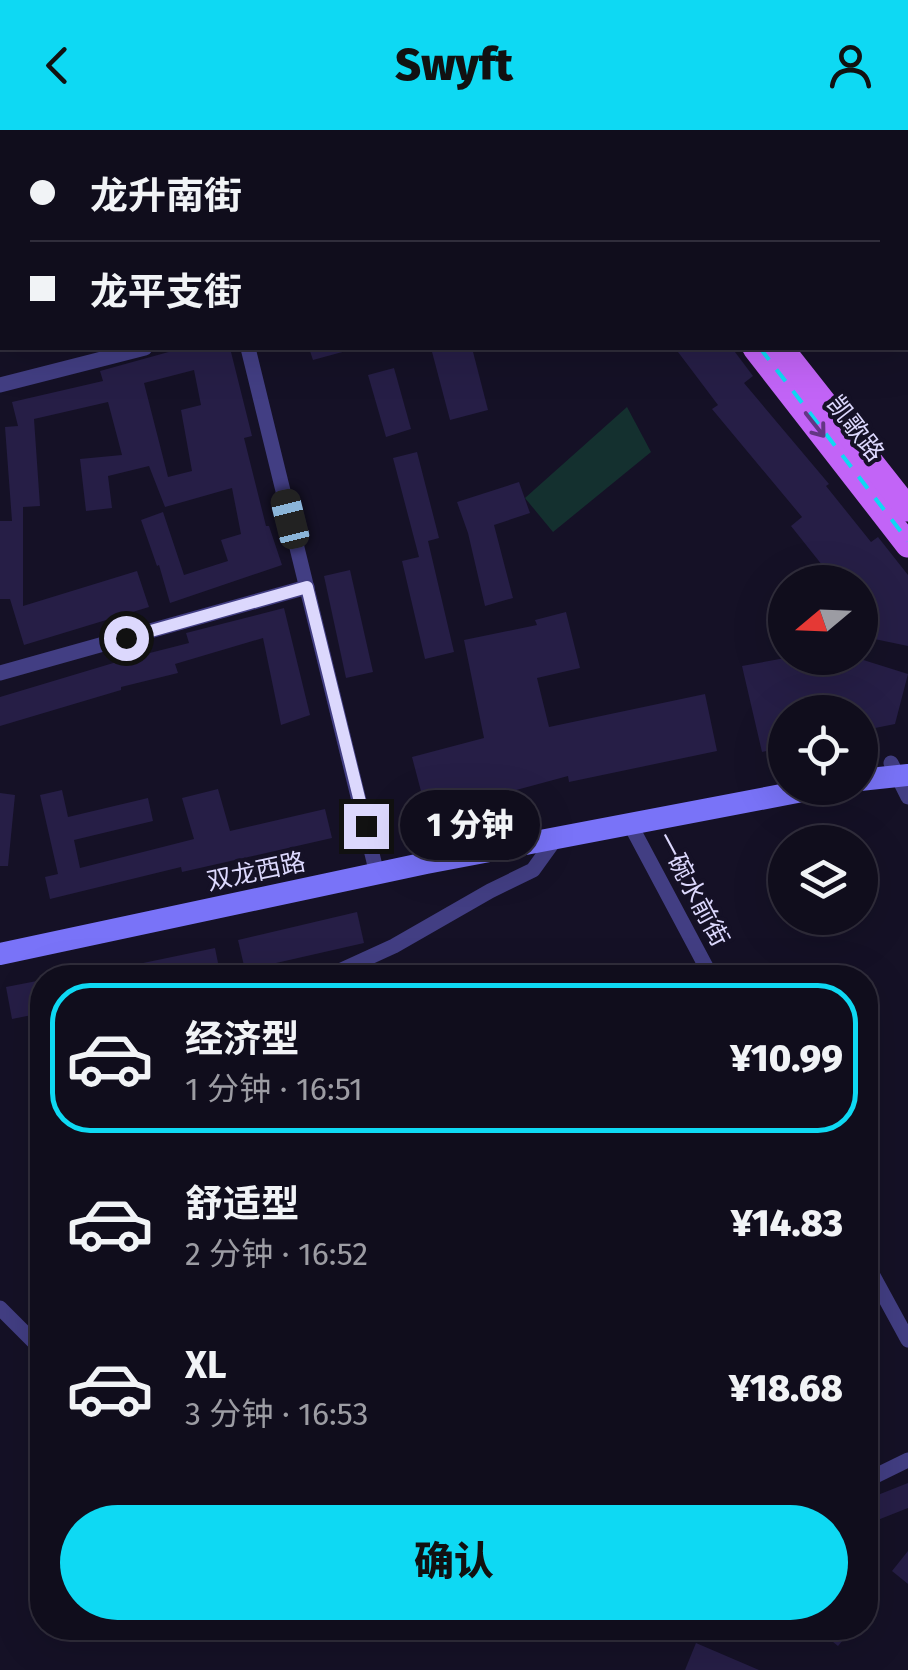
<!DOCTYPE html>
<html lang="zh">
<meta charset="utf-8">
<style>
:root{--surface:#100d1c;--page:#191625;--text:#f1f3f6;--muted:#9c9ca3;--line:#302d3b;--accent:#0ed9f3}
body{margin:0;font-family:"Fira Sans","Noto Sans SC",sans-serif;background:var(--page);color:var(--text);height:100vh;display:flex;flex-direction:column;font-size:38px;white-space:nowrap}
*{box-sizing:border-box;margin:0}
p{font-size:32px;color:var(--muted)}
.icon{flex:none;width:55px;height:55px;fill:none;stroke:currentColor;stroke-width:2;stroke-linecap:round;stroke-linejoin:round}
.map{position:relative;flex:1;overflow:hidden}
.side{position:absolute;left:30px;top:835px;width:848px;height:675px;display:flex;flex-direction:column;background:var(--surface);border-radius:40px;box-shadow:0 10px 40px #0002,0 0 0 2px var(--line)}
.side>*{flex:none}
.top-card{position:absolute;left:0px;top:0px;width:910px;height:220px;box-shadow:0 10px 40px #0002,0 0 0 2px var(--line);display:grid;align-content:center;height:220px;padding:0 30px;background:var(--surface)}
.needle{width:65px;rotate:251deg}
.buttons{position:absolute;left:768px;top:435px;display:grid;gap:20px}
.buttons a{display:grid;place-items:center;width:110px;height:110px;border-radius:50%;background:var(--surface);box-shadow:0 10px 40px #0002,0 0 0 2px var(--line);font-size:50px}
.end{position:absolute;width:45px;height:45px;margin:-22px;border:12px solid #dcd8fd;background:#111;box-shadow:0 0 0 5px #111}
.from{border-radius:50%}
.bubble{position:absolute;height:70px;border-radius:35px;background:var(--surface);box-shadow:0 10px 40px #0002,0 0 0 2px var(--line);font-size:32px;font-weight:800;line-height:70px;text-align:center}
.car{position:absolute;width:30px;height:60px;margin:-30px -15px;border-radius:12px;box-shadow:0 0 8px 2px #0007;background:linear-gradient(#222 24%,#8ab4d8 0 40%,#222 0 76%,#8ab4d8 0 86%,#222 0)}
.top-card b{display:flex;align-items:center;gap:35px;height:95px;font-size:38px}
.top-card b+b{border-top:2px solid var(--line)}
.top-card i{width:25px;height:25px;background:var(--text)}
ul{padding:18px 0 0;list-style:none}
li{display:flex;align-items:center;gap:30px;height:150px;margin:0 20px 15px;padding:0 10px;border:5px solid transparent;border-radius:40px}
li div{flex:1}
li b{display:block;font-size:38px}
li em{font-style:normal;font-weight:800}
li.on{border-color:var(--accent)}
li>.icon{width:90px;height:90px;stroke-width:1.5}
.primary-button{display:flex;gap:20px;margin-top:auto;padding:20px 30px}
.primary-button a{flex:1;height:115px;border-radius:60px;background:var(--accent);color:#111;font-size:40px;font-weight:800;line-height:115px;text-align:center}
header{display:flex;justify-content:space-between;align-items:center;height:130px;padding:0 30px;background:var(--accent);color:#111;font-size:45px;font-weight:800}
.map>svg:first-child{display:block}
.green{fill:#14302f}
.building{fill:#261e46;fill-rule:evenodd}
.lines{fill:none;stroke-linecap:round;stroke-linejoin:round}
.street{stroke:#423e83;stroke-width:15}
.secondary{stroke:#7973f8;stroke-width:22}
.primary{stroke:#c264f7;stroke-width:25}
.rail{stroke:#0ed9f3;stroke-width:4;stroke-dasharray:15 12;stroke-linecap:butt}
.oneway{stroke:#633684}
.route{stroke:#dcd8fd;stroke-width:12}
.labels{text-anchor:middle;stroke-width:8;stroke-linejoin:round;paint-order:stroke}
.street-label{font-size:25px;fill:#dcd8fd;stroke:#151126}
</style>
<header><svg class="icon" aria-label="back" viewBox="0 0 24 24"><path d="M15 5l-7 7 7 7"/></svg>Swyft<svg class="icon" aria-label="person" viewBox="0 0 24 24"><circle cx="12" cy="8" r="4"/><path d="M4 21q1-7 8-7t8 7"/></svg></header>
<div class="map">
<svg width="908" height="1540" viewBox="0 0 908 1540">
<rect width="100%" height="100%" fill="#151126"/>
<path class="green" d="M 627,277 L 651,322 L 553,402 L 525,368 Z"/>
<g class="building">
<path d="M 183,218 L 230,218 L 252,306 L 244,308 L 266,396 L 269,396 L 282,435 L 170,473 L 159,435 L 157,436 L 141,390 L 163,382 L 184,445 L 228,431 L 221,410 L 241,404 L 232,358 L 165,377 L 149,336 L 108,346 L 112,378 L 86,381 L 80,329 L 122,325 L 108,272 L 34,289 L 40,376 L 23,377 L 23,476 L 137,441 L 149,477 L 24,515 L 10,469 L 0,469 L 0,391 L 12,391 L 5,297 L 18,296 L 12,272 L 103,251 L 100,241 ZM 194,240 L 201,275 L 181,280 L 192,341 L 168,347 L 144,253 Z"/>
<path d="M 309,218 L 346,218 L 346,221 L 313,230 Z"/>
<path d="M 431,218 L 472,218 L 488,280 L 450,290 Z"/>
<path d="M 675,218 L 732,218 L 753,246 L 744,253 L 829,354 L 826,356 L 871,412 L 878,407 L 908,445 L 908,516 L 860,506 L 860,452 L 820,452 L 830,445 L 791,396 L 802,387 L 712,279 L 718,275 Z"/>
<path d="M 394,238 L 411,299 L 386,307 L 368,245 Z"/>
<path d="M 417,322 L 439,408 L 428,411 L 454,522 L 425,529 L 402,431 L 419,427 L 393,328 Z"/>
<path d="M 519,352 L 530,383 L 494,395 L 513,468 L 485,476 L 468,403 L 457,372 Z"/>
<path d="M 350,440 L 373,542 L 346,548 L 324,446 Z"/>
<path d="M 284,478 L 310,585 L 281,595 L 263,508 L 175,534 L 178,543 L 121,557 L 121,560 L 0,596 L 0,567 L 130,528 L 189,513 L 186,503 Z"/>
<path d="M 566,482 L 580,538 L 537,548 L 549,597 L 705,564 L 717,621 L 569,652 L 568,646 L 427,684 L 412,627 L 484,608 L 464,510 L 537,495 L 535,490 Z"/>
<path d="M 785,528 L 857,528 L 908,544 L 895,594 L 860,601 L 860,582 L 785,582 L 785,617 L 762,622 L 742,536 Z"/>
<path d="M 218,659 L 230,701 L 325,679 L 332,708 L 182,742 L 181,737 L 50,769 L 45,747 L 58,744 L 40,665 L 62,660 L 68,687 L 148,668 L 153,691 L 74,710 L 80,738 L 194,709 L 182,668 Z"/>
<path d="M 0,663 L 15,665 L 8,736 L 0,736 Z"/>
<path d="M 357,782 L 364,813 L 245,840 L 238,810 Z"/>
<path d="M 215,818 L 221,848 L 101,848 L 100,842 Z"/>
<path d="M 42,850 L 42,883 L 12,889 L 6,857 Z"/>
<path d="M 908,1353 L 908,1378 L 865,1395 L 865,1370 Z"/>
<path d="M 908,1421 L 908,1454 L 892,1441 Z"/>
<path d="M 816,1498 L 853,1498 L 838,1516 Z"/>
<path d="M 696,1513 L 759,1540 L 685,1540 Z"/>
</g>
<g class="lines">
<g class="street">
<path d="M 248,218 L 377,744"/>
<path d="M 0,255 L 145,218"/>
<path d="M 0,543 L 307,457"/>
<path d="M 891,633 L 908,667"/>
<path d="M 630,694 L 712,848"/>
<path d="M 324,848 L 394,816 L 490,761 L 533,740 L 556,708"/>
<path d="M 865,1131 L 908,1210"/>
<path d="M 0,1178 L 42,1220"/>
<path d="M 865,1351 L 908,1330"/>
</g>
<g class="secondary">
<path d="M 860,650 L 908,645"/>
<path d="M 0,824 L 426,733 L 818,658"/>
</g>
<g class="primary">
<path d="M 587,0 L 589,2"/>
<path d="M 610,0 L 612,2"/>
<path d="M 755,218 L 908,415"/>
<path d="M 781,218 L 908,379"/>
</g>
<g class="rail">
<path d="M 604,0 L 606,2"/>
<path d="M 760,218 L 908,411"/>
</g>
</g>
<defs><path id="oneway-shaft" d="M-6 0H5M1.5-3L5.5 0L1.5 3" fill="none" stroke-width="1.6" stroke-linecap="round" stroke-linejoin="round" transform="scale(2.5)"/></defs>
<use class="oneway" href="#oneway-shaft" transform="translate(815 295) rotate(52)"/>
<g class="lines">
<path class="route" d="M 126,508 L 307,457 L 366,696"/>
</g>
<g class="labels">
<g class="street-label">
<text transform="translate(856 298) rotate(52)" y="9">凯歌路</text>
<text transform="translate(256 741) rotate(-12)" y="9">双龙西路</text>
<text transform="translate(693 759) rotate(62)" y="9">一碗水前街</text>
</g>
</g>
</svg>
<div class="buttons">
<a><svg class="needle" viewBox="-14 -14 28 28"><path d="M0-13l5 13h-10z" fill="#e53935"/><path d="M0 13l5-13h-10z" fill="#9c9ca3"/></svg></a>
<a><svg class="icon" aria-label="locate" viewBox="0 0 24 24"><circle cx="12" cy="12" r="6"/><path d="M12 2v4M12 18v4M2 12h4M18 12h4"/></svg></a>
<a><svg class="icon" aria-label="layers" viewBox="0 0 24 24"><path d="M12 4l9 5-9 5-9-5zM3 14l9 5 9-5"/></svg></a>
</div>
<i class="end from" style="left:126px;top:508px"></i>
<i class="end" style="left:366px;top:696px"></i>
<div class="bubble" style="left:400px;top:660px;width:140px">1 分钟</div>
<i class="car" style="left:290px;top:389px;rotate:346deg"></i>
<div class="top-card">
<b><i class="from"></i>龙升南街</b>
<b><i></i>龙平支街</b>
</div>
<section class="side">
<ul>
<li class="on"><svg class="icon" aria-label="car" viewBox="0 0 24 24"><path d="M5 17H2v-5l4-1 3-4h7l3 4 3 1v5h-3M9 17h6M6 11h13"/><circle cx="7" cy="17" r="2"/><circle cx="17" cy="17" r="2"/></svg><div><b>经济型</b><p>1 分钟 · 16:51</p></div><em>¥10.99</em></li>
<li><svg class="icon" aria-label="car" viewBox="0 0 24 24"><path d="M5 17H2v-5l4-1 3-4h7l3 4 3 1v5h-3M9 17h6M6 11h13"/><circle cx="7" cy="17" r="2"/><circle cx="17" cy="17" r="2"/></svg><div><b>舒适型</b><p>2 分钟 · 16:52</p></div><em>¥14.83</em></li>
<li><svg class="icon" aria-label="car" viewBox="0 0 24 24"><path d="M5 17H2v-5l4-1 3-4h7l3 4 3 1v5h-3M9 17h6M6 11h13"/><circle cx="7" cy="17" r="2"/><circle cx="17" cy="17" r="2"/></svg><div><b>XL</b><p>3 分钟 · 16:53</p></div><em>¥18.68</em></li>
</ul>
<div class="primary-button"><a>确认</a></div>
</section>
</div>
